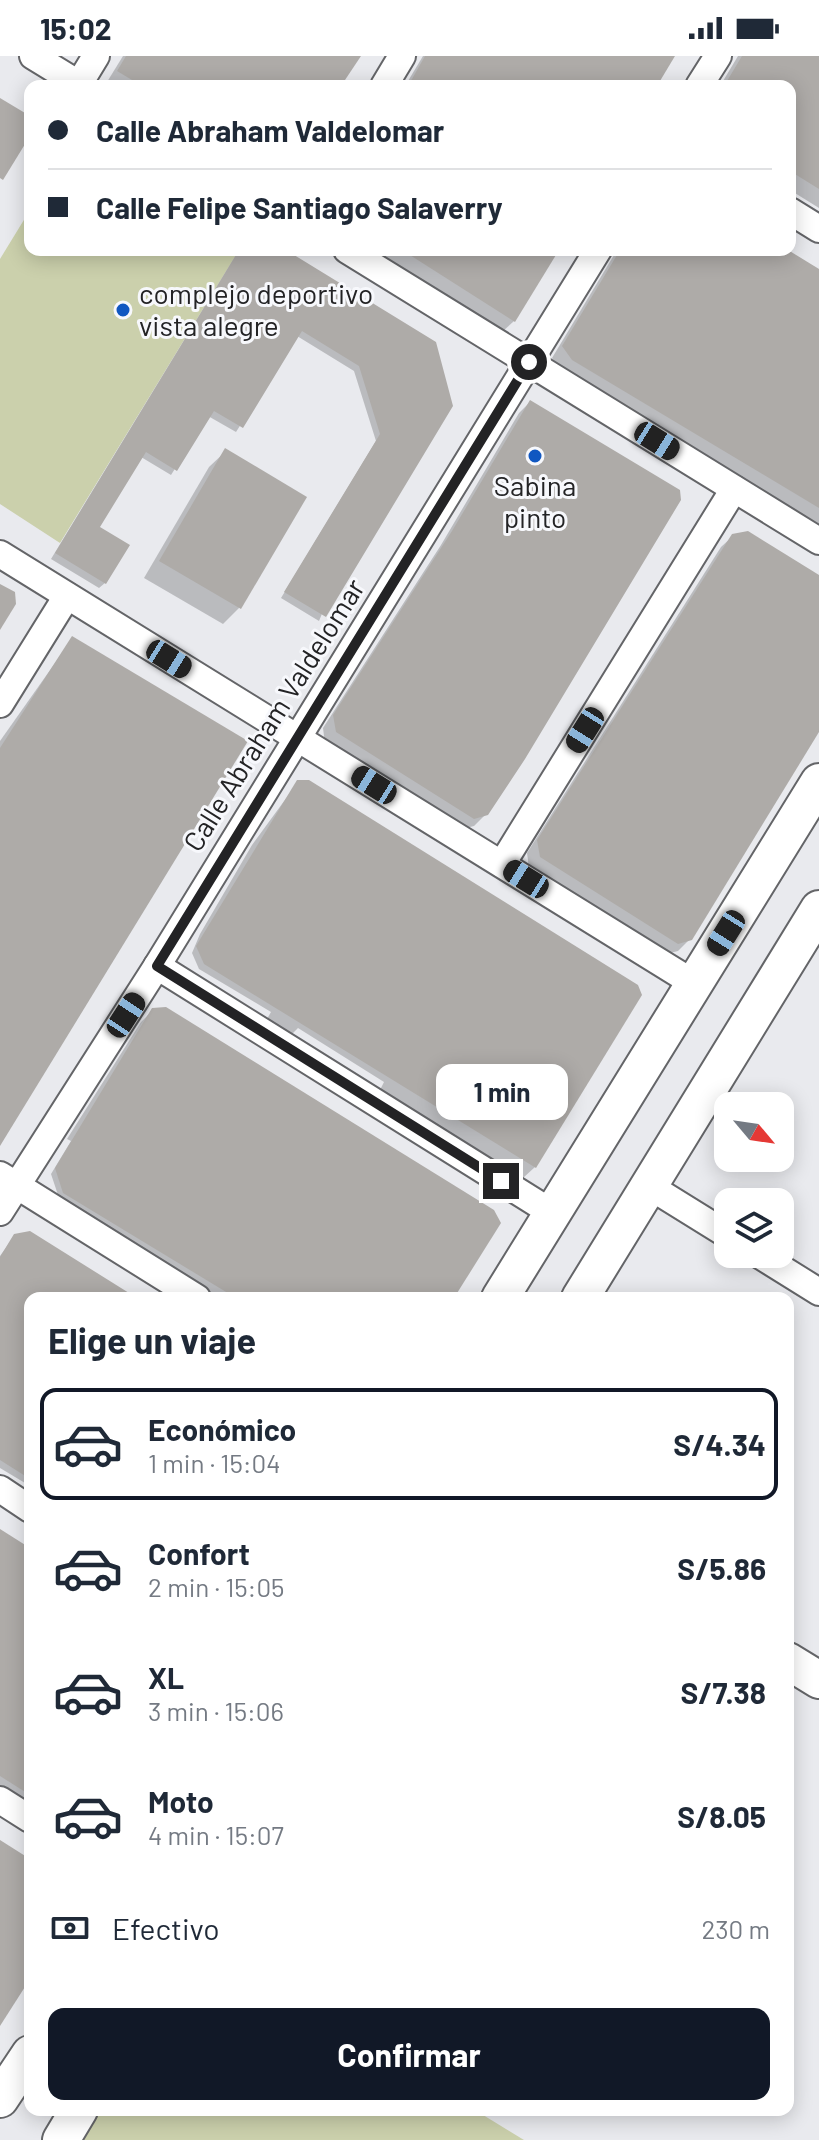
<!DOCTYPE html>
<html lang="es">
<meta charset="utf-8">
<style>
:root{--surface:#fff;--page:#f6f6f7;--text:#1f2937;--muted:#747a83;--line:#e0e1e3;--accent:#111827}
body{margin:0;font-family:Barlow,sans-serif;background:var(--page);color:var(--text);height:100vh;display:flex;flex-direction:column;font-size:30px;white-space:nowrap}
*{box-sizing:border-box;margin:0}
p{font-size:26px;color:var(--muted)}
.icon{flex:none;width:44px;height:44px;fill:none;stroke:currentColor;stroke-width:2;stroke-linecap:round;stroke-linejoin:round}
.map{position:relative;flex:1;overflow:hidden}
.panel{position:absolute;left:24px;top:1236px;width:770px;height:824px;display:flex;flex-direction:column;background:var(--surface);border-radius:16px;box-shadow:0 4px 20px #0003}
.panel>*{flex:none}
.top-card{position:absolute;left:24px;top:24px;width:772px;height:176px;border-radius:16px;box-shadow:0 4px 20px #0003;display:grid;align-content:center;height:176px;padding:0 24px;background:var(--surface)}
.needle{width:52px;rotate:119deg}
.tools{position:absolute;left:714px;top:1036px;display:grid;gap:16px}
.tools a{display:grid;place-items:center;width:80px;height:80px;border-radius:16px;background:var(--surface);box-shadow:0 4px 20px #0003;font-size:40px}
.end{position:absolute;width:36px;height:36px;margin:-18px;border:10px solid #232325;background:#fff;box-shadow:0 0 0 4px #fff}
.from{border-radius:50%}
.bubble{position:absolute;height:56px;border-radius:16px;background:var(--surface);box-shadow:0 4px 20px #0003;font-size:26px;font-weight:700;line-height:56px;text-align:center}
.car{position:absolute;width:24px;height:48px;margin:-24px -12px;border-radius:10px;box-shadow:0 0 6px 2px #0007;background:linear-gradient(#222 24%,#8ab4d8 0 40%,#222 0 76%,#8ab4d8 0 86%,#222 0)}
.top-card b{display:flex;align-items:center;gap:28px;height:76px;font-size:30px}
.top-card b+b{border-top:2px solid var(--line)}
.top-card i{width:20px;height:20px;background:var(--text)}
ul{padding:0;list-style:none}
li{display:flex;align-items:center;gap:24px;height:112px;margin:0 16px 12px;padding:0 8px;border:4px solid transparent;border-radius:16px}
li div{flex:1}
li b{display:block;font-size:30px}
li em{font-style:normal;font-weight:700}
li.current{border-color:var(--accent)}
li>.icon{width:72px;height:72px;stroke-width:1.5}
h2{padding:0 24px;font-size:36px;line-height:96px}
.pay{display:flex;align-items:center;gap:20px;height:88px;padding:0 24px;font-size:30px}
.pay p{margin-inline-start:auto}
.cta{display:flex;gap:16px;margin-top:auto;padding:16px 24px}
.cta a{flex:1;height:92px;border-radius:16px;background:var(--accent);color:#fff;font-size:32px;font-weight:700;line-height:92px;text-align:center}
.status{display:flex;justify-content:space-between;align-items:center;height:56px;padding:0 40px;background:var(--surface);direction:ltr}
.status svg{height:22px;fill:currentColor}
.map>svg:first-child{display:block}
.green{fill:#cbd0ac}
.shadow{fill:#0003}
.building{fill:#aeaba8}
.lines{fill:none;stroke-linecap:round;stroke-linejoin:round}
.street-casing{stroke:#646568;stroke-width:30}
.secondary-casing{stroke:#646568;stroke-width:40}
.street{stroke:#fff;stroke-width:26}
.secondary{stroke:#fff;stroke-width:36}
.route{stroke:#232325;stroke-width:10}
.poi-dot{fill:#1057c1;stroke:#f7f8fc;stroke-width:3}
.labels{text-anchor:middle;stroke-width:6;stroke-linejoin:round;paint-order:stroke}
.poi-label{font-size:28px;fill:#232325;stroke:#f7f8fc;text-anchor:start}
.street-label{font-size:28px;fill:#232325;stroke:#f7f8fc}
</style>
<div class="status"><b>15:02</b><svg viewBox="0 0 49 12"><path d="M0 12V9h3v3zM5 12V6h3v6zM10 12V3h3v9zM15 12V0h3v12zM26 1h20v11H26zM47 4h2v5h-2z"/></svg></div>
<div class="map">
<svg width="819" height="2084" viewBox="0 0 819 2084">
<rect width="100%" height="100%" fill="#e9eaee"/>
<g class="green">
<path d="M 30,154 L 30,194 L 239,194 L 60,487 L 0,448 L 0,203 Z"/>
<path d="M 91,2054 L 475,2054 L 524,2084 L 72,2084 Z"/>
</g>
<g class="shadow">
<path d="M 123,0 L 358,0 L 340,30 L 114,30 L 107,26 Z"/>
<path d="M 423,0 L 674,0 L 655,30 L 405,30 Z"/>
<path d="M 738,0 L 819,0 L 819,152 L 790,134 L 790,30 L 720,30 Z"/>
<path d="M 239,194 L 282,194 L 434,287 L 319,565 L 281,542 L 376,385 L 354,315 L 297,280 L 236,376 L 208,360 L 171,419 L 141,401 L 98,472 L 105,527 L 99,532 L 51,503 Z"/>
<path d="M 372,194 L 556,194 L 514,265 L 502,276 Z"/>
<path d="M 617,194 L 787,194 L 819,214 L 819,471 L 561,315 L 552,302 Z"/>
<path d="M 530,346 L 486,758 L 474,770 L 462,773 L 325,688 L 323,672 L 441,489 L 519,357 Z"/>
<path d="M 226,395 L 239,552 L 223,568 L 144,522 L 209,411 Z"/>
<path d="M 733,480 L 819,521 L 819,672 L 690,883 L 678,895 L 666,898 L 529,812 L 527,797 L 721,491 Z"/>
<path d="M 72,583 L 0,1087 L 0,685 Z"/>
<path d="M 298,726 L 535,1111 L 523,1122 L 380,1034 L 384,1026 L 298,972 L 292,978 L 267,963 L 271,956 L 199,913 L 192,897 L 200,878 L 252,789 Z"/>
<path d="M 153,954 L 452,1242 L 222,1242 L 213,1237 L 208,1242 L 59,1142 L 51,1118 L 71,1085 L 67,1083 L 141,966 Z"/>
<path d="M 10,1186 L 131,1242 L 30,1242 L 30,1430 L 0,1412 L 0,1200 Z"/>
<path d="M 0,1476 L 30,1494 L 30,1748 L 0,1729 Z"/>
</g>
<g class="building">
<path d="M 126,0 L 361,0 L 341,30 L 142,30 L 117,15 Z"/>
<path d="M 425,0 L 675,0 L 657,30 L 408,30 Z"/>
<path d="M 742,0 L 819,0 L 819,133 L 790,115 L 790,30 L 724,30 Z"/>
<path d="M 0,42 L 30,60 L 30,80 L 3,124 L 0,122 Z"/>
<path d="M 239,194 L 286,194 L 436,286 L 453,350 L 326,561 L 284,536 L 380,378 L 359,310 L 302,275 L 243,372 L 214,355 L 177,415 L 146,396 L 100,471 L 130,489 L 106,528 L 55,497 Z"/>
<path d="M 402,194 L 559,194 L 515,266 Z"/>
<path d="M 620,194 L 788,194 L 819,213 L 819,452 L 572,304 L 562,290 Z"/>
<path d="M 530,344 L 680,434 L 681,444 L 525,703 L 488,759 L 474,763 L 336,676 L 333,659 L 452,475 Z"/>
<path d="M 225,392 L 307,441 L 241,553 L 159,505 Z"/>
<path d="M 748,475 L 819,519 L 819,676 L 692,884 L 678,888 L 540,801 L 537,784 L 732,478 Z"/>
<path d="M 0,528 L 15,536 L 16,548 L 0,574 Z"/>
<path d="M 72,580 L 248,685 L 0,1090 L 0,692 Z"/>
<path d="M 297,724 L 309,724 L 638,929 L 642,939 L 536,1112 L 204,908 L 196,890 Z"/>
<path d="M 166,951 L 494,1154 L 501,1167 L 454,1242 L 236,1242 L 63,1137 L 55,1112 L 152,952 Z"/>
<path d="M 30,1175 L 137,1242 L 30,1242 L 30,1423 L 0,1404 L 0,1201 L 14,1178 Z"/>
<path d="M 0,1473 L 30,1492 L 30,1739 L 0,1720 Z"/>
<path d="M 0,1784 L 30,1803 L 30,1923 L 0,1970 Z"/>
</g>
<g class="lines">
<defs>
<g id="street">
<path d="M 33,0 L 82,30"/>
<path d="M 79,28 L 96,0"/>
<path d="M 384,30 L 402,0"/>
<path d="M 699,30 L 718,0"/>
<path d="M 790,155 L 819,173"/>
<path d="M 347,194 L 819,485"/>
<path d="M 0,498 L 695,928"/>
<path d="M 0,648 L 67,540"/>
<path d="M 502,808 L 734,433"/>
<path d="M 157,910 L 554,1158"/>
<path d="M 0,1119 L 197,1242"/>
<path d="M 649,1130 L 728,1179"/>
<path d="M 0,1156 L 157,910 L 598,194"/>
<path d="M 758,1198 L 819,1236"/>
<path d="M 0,1433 L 30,1453"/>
<path d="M 0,1744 L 30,1763"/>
</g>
<g id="secondary">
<path d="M 500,1242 L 819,726"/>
<path d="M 580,1242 L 819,853"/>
<path d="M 788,1605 L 819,1624"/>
<path d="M 0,2043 L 30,1998"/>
<path d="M 61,2084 L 79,2054"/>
</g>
</defs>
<use href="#street" class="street-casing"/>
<use href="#secondary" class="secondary-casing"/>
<use href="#street" class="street"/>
<use href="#secondary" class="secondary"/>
</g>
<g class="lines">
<path class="route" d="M 501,1125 L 157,910 L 529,306"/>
</g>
<g class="poi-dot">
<circle cx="123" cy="254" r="8"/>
<circle cx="535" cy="400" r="8"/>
</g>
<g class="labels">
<g class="poi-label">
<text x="139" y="248">complejo deportivo<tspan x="139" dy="32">vista alegre</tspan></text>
<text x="535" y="440" text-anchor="middle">Sabina<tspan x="535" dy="32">pinto</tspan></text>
</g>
<g class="street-label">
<text transform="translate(274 659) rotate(-58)" y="10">Calle Abraham Valdelomar</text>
</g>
</g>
</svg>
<div class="tools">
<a><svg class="needle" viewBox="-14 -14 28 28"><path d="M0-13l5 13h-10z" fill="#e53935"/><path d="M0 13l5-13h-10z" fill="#747a83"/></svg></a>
<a><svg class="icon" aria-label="layers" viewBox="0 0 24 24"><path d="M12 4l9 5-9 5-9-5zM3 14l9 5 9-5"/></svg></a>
</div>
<i class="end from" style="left:529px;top:306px"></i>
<i class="end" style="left:501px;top:1125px"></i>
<div class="bubble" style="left:436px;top:1008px;width:132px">1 min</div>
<i class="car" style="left:657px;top:385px;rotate:122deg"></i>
<i class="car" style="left:169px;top:603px;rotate:122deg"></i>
<i class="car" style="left:585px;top:674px;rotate:212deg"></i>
<i class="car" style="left:374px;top:729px;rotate:302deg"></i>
<i class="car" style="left:526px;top:823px;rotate:302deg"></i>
<i class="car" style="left:726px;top:877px;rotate:212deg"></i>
<i class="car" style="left:126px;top:959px;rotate:33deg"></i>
<div class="top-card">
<b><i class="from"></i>Calle Abraham Valdelomar</b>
<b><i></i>Calle Felipe Santiago Salaverry</b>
</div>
<section class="panel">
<h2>Elige un viaje</h2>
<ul>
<li class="current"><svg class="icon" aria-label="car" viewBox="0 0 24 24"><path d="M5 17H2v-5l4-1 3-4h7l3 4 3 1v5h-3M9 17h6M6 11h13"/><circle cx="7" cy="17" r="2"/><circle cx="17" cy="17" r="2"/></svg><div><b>Económico</b><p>1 min · 15:04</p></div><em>S/4.34</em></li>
<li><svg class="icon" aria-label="car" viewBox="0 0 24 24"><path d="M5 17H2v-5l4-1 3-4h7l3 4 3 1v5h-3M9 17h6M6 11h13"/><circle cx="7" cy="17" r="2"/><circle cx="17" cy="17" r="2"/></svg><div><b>Confort</b><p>2 min · 15:05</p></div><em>S/5.86</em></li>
<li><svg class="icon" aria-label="car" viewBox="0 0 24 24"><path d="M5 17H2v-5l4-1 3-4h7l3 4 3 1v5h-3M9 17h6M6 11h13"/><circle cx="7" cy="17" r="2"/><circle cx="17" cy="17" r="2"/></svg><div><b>XL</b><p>3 min · 15:06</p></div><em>S/7.38</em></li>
<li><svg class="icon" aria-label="car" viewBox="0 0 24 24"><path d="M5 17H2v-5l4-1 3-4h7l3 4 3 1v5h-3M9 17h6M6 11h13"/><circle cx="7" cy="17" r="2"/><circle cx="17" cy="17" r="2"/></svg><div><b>Moto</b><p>4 min · 15:07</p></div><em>S/8.05</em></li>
</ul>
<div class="pay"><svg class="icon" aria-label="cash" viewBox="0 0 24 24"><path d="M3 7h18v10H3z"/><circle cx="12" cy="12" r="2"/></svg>Efectivo<p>230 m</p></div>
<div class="cta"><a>Confirmar</a></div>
</section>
</div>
